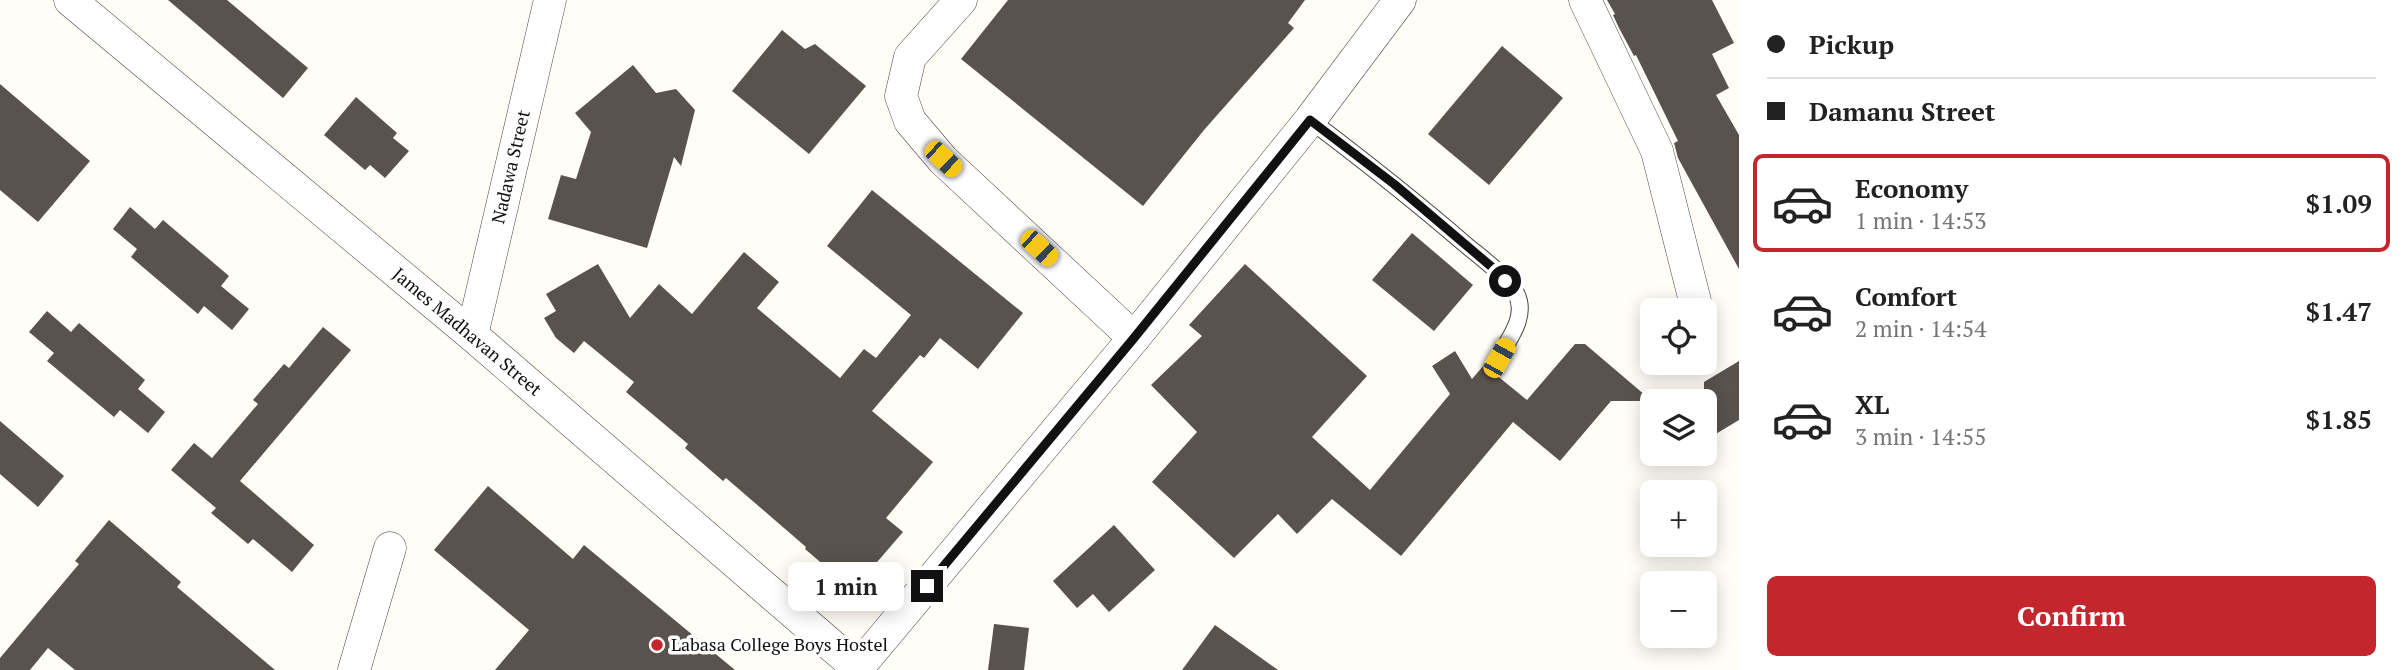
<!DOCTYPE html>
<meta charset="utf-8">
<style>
:root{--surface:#fff;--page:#f2f2f2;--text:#222;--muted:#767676;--line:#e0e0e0;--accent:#c4262e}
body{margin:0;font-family:"PT Serif",serif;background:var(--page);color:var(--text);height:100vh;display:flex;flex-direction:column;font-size:26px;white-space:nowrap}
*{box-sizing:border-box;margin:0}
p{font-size:23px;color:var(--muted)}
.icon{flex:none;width:38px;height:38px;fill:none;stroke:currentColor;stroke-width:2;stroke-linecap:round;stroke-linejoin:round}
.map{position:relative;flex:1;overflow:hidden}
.details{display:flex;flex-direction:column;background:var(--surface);width:665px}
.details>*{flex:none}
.top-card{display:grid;align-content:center;height:154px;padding:0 28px;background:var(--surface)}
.fabs{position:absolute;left:1640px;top:298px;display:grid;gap:14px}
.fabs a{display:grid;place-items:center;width:77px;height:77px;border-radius:10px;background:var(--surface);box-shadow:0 4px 18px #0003;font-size:35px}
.end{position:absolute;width:32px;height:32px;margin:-16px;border:9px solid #111;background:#fff;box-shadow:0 0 0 4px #fff}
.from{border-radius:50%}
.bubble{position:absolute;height:49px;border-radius:10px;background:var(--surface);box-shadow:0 4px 18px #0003;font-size:23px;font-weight:700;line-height:49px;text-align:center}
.car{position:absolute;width:21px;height:42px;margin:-21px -10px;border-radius:9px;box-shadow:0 0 5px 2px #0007;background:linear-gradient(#f5c518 24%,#345 0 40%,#f5c518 0 76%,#345 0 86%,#f5c518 0)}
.top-card b{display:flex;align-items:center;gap:24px;height:66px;font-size:26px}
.top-card b+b{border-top:2px solid var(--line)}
.top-card i{width:18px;height:18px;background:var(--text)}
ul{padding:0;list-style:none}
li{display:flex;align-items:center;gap:21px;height:98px;margin:0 14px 10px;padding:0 14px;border:4px solid transparent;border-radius:10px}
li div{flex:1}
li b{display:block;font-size:26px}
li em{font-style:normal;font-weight:700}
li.on{border-color:var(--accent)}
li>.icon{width:63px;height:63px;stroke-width:1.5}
.cta{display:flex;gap:14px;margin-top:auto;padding:14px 28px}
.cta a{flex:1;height:80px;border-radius:10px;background:var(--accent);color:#fff;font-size:28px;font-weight:700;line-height:80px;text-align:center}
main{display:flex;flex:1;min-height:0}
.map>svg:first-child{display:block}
.building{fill:#5a524d}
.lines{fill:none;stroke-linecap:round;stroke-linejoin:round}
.service-casing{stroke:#444;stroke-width:18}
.minor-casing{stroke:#444;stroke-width:33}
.service{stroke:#fff;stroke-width:16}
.minor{stroke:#fff;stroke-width:32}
.route{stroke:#111;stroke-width:9}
.poi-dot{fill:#c4262e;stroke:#fff;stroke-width:2.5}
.labels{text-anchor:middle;stroke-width:7;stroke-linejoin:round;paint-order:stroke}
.street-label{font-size:18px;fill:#111;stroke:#fff}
.poi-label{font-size:18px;fill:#111;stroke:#fff;text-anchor:start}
</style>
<main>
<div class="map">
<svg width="1739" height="670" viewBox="0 0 1739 670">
<rect width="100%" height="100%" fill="#fffdf5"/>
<g class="building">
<path d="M 168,0 L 227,0 L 308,68 L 283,98 Z"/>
<path d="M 1008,0 L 1305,0 L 1288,23 L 1294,28 L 1204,130 L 1143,206 L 961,59 Z"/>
<path d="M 1607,0 L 1712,0 L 1734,43 L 1712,54 L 1729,88 L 1716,95 L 1739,135 L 1739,269 L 1678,158 L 1674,143 L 1678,141 L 1636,55 L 1634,56 L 1619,28 L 1613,15 L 1615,14 Z"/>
<path d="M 782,30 L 805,49 L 815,44 L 866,86 L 809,154 L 732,91 Z"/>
<path d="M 1502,46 L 1563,98 L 1489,185 L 1428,134 Z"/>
<path d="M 633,65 L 656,93 L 676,89 L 695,110 L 681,166 L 674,157 L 647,248 L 548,219 L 561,175 L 576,179 L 591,132 L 575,113 Z"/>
<path d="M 0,84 L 90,161 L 38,222 L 0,190 Z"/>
<path d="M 356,97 L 397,133 L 393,138 L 409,151 L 385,178 L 370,165 L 365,170 L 324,135 Z"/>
<path d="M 872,190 L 1023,313 L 978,369 L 940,338 L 924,358 L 920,355 L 872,411 L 933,462 L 886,518 L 903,532 L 853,590 L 805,549 L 806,547 L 726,478 L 723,481 L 685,448 L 688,444 L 626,392 L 634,382 L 584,341 L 574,353 L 556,338 L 544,318 L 556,311 L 546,294 L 598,264 L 630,318 L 659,284 L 692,314 L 744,252 L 779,282 L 757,308 L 840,378 L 864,349 L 876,358 L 911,315 L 827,246 Z"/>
<path d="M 130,207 L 155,229 L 163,220 L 229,276 L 221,286 L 249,309 L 232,330 L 204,306 L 198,314 L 131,257 L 137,249 L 113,229 Z"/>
<path d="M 1412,233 L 1473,285 L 1434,331 L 1372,280 Z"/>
<path d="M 1245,264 L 1367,376 L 1312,437 L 1370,490 L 1450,394 L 1432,366 L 1455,351 L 1472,379 L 1484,365 L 1527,400 L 1575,344 L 1585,344 L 1652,401 L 1611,401 L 1560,461 L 1513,422 L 1401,556 L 1332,499 L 1297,534 L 1278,514 L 1234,558 L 1152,482 L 1197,432 L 1151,385 L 1202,336 L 1189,325 Z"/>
<path d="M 47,311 L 71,332 L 79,323 L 145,380 L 138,389 L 165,412 L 148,433 L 120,410 L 114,417 L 47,361 L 54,353 L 29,332 Z"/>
<path d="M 323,327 L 351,350 L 240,481 L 314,545 L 292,572 L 253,539 L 248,544 L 211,513 L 216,508 L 171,470 L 194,443 L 212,458 L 258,404 L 253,400 L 284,364 L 289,368 Z"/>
<path d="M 1739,361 L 1739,420 L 1704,441 L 1704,382 Z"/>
<path d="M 0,421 L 64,476 L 38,507 L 0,474 Z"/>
<path d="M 488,486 L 573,559 L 584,545 L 735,670 L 495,670 L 529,630 L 434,550 Z"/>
<path d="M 109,520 L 181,582 L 177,587 L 275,670 L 75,670 L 48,648 L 30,670 L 0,670 L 0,658 L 79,564 L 75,561 Z"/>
<path d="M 1114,525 L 1155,570 L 1109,612 L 1093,594 L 1077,608 L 1053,581 Z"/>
<path d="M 994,624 L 1029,628 L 1024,670 L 988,670 Z"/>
<path d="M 1215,625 L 1278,670 L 1182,670 Z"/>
</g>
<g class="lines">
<defs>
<path id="service" d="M 1310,120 C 1363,160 1415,201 1466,245 C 1479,256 1509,278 1516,293 C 1528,316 1509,339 1498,358"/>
<g id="minor">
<path d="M 70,0 L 472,335 L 860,670"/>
<path d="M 961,0 L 910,57 L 901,96 L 910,121 L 943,160 L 1134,338"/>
<path d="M 1585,0 L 1657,151 L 1696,305"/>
<path d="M 472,335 L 550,0"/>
<path d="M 354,670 L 390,548"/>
<path d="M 856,670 L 1134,338 L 1310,120 L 1400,0"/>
</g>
</defs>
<use href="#service" class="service-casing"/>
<use href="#minor" class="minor-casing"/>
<use href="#service" class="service"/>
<use href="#minor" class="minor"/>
</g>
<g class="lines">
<path class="route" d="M 927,586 L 1134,338 L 1310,120 L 1394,184 L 1493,268 L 1505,281"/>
</g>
<circle class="poi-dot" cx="657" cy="645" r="7"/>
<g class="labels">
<g class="street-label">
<text transform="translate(511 167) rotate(-77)" y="6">Nadawa Street</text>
<text transform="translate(467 332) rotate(40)" y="6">James Madhavan Street</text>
</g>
<g class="poi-label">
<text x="671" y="651">Labasa College Boys Hostel</text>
</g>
</g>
</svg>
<div class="fabs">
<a><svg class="icon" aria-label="locate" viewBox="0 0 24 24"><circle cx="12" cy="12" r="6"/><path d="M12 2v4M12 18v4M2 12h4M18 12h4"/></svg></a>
<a><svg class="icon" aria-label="layers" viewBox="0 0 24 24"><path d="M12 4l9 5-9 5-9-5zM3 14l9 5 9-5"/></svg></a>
<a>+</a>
<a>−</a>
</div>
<i class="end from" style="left:1505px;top:281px"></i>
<i class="end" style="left:927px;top:586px"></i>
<div class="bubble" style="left:788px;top:562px;width:116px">1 min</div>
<i class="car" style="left:943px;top:159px;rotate:133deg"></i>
<i class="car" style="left:1039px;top:248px;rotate:133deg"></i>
<i class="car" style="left:1499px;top:358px;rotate:29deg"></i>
</div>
<section class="details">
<div class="top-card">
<b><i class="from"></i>Pickup</b>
<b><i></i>Damanu Street</b>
</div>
<ul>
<li class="on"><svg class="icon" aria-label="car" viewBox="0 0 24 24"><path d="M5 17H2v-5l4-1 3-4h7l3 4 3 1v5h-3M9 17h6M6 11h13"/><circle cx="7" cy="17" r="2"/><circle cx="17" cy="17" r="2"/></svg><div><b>Economy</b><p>1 min · 14:53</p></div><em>$1.09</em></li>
<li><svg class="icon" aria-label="car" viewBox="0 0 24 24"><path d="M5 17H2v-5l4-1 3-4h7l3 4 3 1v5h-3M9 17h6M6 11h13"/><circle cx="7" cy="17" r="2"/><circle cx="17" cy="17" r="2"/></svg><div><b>Comfort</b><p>2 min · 14:54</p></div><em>$1.47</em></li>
<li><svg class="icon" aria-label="car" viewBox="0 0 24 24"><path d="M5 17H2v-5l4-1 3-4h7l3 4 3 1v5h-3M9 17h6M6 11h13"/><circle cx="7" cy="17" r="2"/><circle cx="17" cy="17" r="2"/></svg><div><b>XL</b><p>3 min · 14:55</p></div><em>$1.85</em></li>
</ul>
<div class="cta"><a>Confirm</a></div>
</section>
</main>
